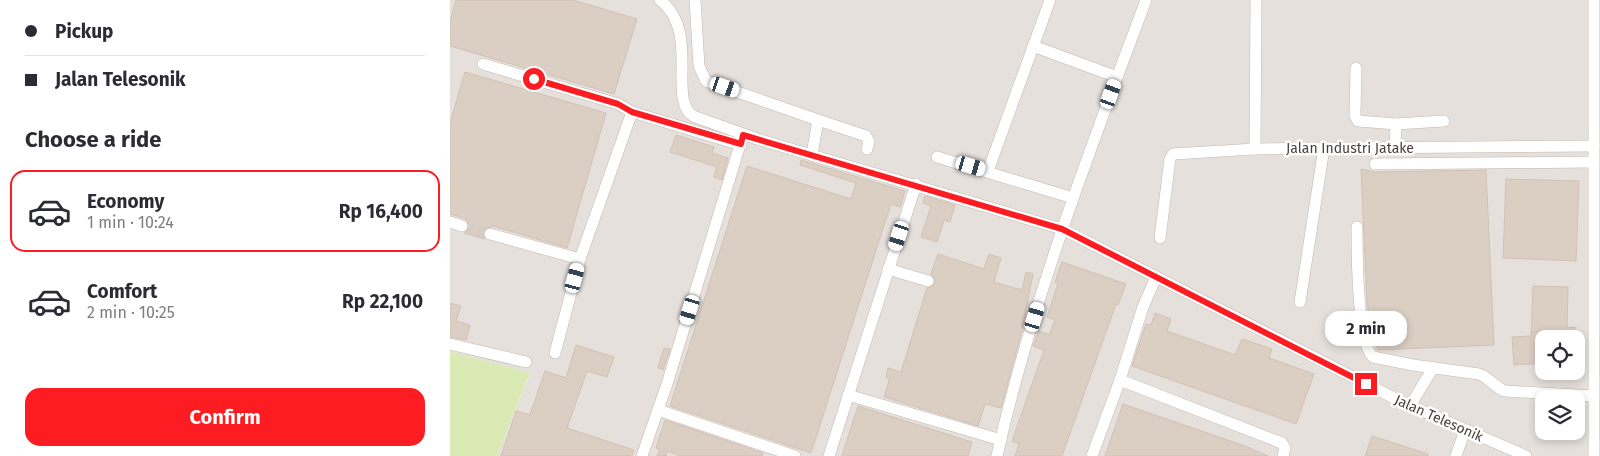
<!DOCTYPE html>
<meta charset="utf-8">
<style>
:root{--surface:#fff;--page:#f2f2f3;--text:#2b2b33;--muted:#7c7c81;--line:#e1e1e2;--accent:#fc1c21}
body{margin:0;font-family:"Fira Sans",sans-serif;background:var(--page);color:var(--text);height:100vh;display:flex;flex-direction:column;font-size:19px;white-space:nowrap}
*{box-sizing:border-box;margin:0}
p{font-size:16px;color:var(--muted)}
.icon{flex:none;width:28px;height:28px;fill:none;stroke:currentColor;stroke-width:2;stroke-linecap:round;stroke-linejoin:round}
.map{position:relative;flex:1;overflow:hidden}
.panel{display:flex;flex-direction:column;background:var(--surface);width:450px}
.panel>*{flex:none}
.guide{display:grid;align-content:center;height:110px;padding:0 25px;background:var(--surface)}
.controls{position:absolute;left:1085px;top:330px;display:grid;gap:10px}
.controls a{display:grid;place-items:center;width:50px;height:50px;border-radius:10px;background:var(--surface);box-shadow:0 2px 8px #0003;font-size:25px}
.end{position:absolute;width:22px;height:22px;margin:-11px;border:6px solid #fc1c21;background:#fff;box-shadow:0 0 0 2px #fff}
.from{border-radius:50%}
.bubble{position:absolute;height:35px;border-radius:15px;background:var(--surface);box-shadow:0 2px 8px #0003;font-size:16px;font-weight:700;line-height:35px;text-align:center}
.car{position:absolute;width:15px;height:30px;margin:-15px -8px;border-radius:6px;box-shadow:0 0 4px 1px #0007;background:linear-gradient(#fff 24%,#345 0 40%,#fff 0 76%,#345 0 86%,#fff 0)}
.guide b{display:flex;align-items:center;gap:18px;height:48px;font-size:19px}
.guide b+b{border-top:1px solid var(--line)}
.guide i{width:12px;height:12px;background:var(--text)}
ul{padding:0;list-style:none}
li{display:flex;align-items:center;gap:15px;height:82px;margin:0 10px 8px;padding:0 15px;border:2px solid transparent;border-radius:15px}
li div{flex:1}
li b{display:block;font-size:19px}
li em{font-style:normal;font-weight:700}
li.current{border-color:var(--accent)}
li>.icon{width:45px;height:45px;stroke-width:1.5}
h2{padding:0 25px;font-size:22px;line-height:60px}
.action{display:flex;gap:10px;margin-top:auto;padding:10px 25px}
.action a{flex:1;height:58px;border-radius:15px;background:var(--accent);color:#fff;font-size:20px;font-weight:700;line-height:58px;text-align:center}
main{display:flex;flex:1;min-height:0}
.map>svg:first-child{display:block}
.industrial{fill:#e6e0dc;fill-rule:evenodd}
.green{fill:#dbeab4}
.building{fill:#dbcec3;stroke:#d3c1b3}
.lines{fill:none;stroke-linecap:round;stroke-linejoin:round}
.minor-tunnel{stroke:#d4cec7;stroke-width:11;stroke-dasharray:11 5.5;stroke-linecap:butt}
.minor-casing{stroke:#c2b7ad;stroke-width:12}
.minor{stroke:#fff;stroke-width:11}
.route{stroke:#fc1c21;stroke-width:6}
.labels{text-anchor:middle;stroke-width:5;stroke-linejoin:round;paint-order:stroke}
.street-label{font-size:14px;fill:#4b4039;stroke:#fff}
</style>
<main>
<section class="panel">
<div class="guide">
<b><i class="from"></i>Pickup</b>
<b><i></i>Jalan Telesonik</b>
</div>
<h2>Choose a ride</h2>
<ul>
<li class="current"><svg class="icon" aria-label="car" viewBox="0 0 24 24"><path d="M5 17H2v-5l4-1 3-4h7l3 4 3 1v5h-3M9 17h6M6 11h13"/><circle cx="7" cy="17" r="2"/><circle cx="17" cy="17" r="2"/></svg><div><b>Economy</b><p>1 min · 10:24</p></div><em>Rp 16,400</em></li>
<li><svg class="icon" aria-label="car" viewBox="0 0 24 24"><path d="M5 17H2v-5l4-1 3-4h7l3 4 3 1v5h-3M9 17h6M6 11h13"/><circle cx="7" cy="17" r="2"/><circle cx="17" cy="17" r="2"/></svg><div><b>Comfort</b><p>2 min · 10:25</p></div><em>Rp 22,100</em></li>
</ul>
<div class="action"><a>Confirm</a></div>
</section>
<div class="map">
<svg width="1150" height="456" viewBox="0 0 1150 456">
<rect width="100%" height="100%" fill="#f6f1eb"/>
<path class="industrial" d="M 0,0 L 1150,0 L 1150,456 L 47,456 L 80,374 L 0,352 ZM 1094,339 L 1126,339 L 1126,371 L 1094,371 ZM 1094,399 L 1126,399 L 1126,431 L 1094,431 Z"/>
<path class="green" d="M 0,352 L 80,373 L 47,456 L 0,456 Z"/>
<g class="building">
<path d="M 6,0 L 123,0 L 187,19 L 164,94 L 0,46 L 0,22 Z"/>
<path d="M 15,72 L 156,113 L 117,248 L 43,226 L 34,229 L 34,239 L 14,233 L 19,228 L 18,221 L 14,218 L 0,214 L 0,123 Z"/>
<path d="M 226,135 L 264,147 L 262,153 L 278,158 L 272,180 L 264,177 L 267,167 L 220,152 Z"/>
<path d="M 351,160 L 455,191 L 450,207 L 441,204 L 361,453 L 220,406 L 297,166 L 401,199 L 406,183 L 350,165 Z"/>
<path d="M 911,169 L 925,172 L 1036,170 L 1044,345 L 928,350 L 921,333 L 917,301 Z"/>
<path d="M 1056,179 L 1129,181 L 1126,261 L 1053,258 Z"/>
<path d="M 475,196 L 505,205 L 500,222 L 494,220 L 487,242 L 471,237 L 481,206 L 473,203 Z"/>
<path d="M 488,254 L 534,269 L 539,254 L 551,258 L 544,282 L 572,290 L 576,272 L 583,274 L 571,334 L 551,408 L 535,404 L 528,426 L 434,397 L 440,378 L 436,377 L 438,368 L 451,372 L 477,288 L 485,284 L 485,279 L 481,274 Z"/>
<path d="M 612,262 L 676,284 L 668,305 L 666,304 L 612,456 L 565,456 L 569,444 L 562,441 L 594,350 L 583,346 L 589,331 L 599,335 L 605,320 L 597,317 L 608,283 L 605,282 Z"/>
<path d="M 1083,286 L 1118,287 L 1117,328 L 1125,327 L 1125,339 L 1094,339 L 1094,363 L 1064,365 L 1062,337 L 1081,336 Z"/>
<path d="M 0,303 L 11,306 L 6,321 L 20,325 L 16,340 L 0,337 Z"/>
<path d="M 705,313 L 721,319 L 717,331 L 785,355 L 792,339 L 822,349 L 819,358 L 864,374 L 846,424 L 682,366 L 696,324 L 701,325 Z"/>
<path d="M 126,345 L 164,357 L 157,377 L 137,371 L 117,428 L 184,450 L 182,456 L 51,456 L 66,411 L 80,415 L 95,371 L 116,378 Z"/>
<path d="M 214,348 L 220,349 L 213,370 L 208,368 Z"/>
<path d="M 673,404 L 795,446 L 818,456 L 655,456 Z"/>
<path d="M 408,406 L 522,442 L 518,456 L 392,456 Z"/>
<path d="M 215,420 L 313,453 L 312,456 L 231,456 L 217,451 L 216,456 L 207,456 L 210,449 L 206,448 Z"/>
<path d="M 922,436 L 978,454 L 978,456 L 915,456 Z"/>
</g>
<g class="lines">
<path class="minor-tunnel" d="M 12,226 L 40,234"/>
<defs>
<g id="minor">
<path d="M 210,0 C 251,32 217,99 243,116 L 307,139 L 612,229 L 952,402 L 1076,456"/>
<path d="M 245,0 L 249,66 L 256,81 L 368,120 L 362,154"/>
<path d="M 806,0 L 805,149 L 1144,146"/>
<path d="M 1144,0 L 1144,456"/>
<path d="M 583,46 L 667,77"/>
<path d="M 33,64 L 168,104 L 182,112 L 291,145"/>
<path d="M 906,68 L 905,116 L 908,121 L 946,124 L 994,121"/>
<path d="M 368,120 L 416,136 L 419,142 L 417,149"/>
<path d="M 945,148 L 946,124"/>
<path d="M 487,157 L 623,198"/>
<path d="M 925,164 L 1144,162"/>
<path d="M 538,171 L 600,0"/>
<path d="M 0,222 L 12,226"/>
<path d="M 907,227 C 907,250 907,344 923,357 L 963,365 L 1029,374 C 1040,378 1044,387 1055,391 L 1143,396"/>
<path d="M 40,234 L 130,259"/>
<path d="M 710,238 L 720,159 L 723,154 L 805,149"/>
<path d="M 438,269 L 478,281"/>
<path d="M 850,302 L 874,148"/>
<path d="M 0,344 L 76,362"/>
<path d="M 105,353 L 130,259 L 182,112"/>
<path d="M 670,380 L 832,443 L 835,448 L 833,456"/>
<path d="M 398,395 L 551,440"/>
<path d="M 960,406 L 983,368"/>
<path d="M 208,410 L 345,456"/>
<path d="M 192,456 L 217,384 L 293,135"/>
<path d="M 379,456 L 466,184"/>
<path d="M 547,456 C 582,300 640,150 696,0"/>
<path d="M 642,456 L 670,380 L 693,307 L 706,277"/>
<path d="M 1006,456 L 1015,430"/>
</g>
</defs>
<use href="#minor" class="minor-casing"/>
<use href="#minor" class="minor"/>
</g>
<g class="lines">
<path class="route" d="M 84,79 L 168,104 L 182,112 L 291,144 L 293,135 L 612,229 L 916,384"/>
</g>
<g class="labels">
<g class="street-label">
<text x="900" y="153">Jalan Industri Jatake</text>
<text transform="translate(989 418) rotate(24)" y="5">Jalan Telesonik</text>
</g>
</g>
</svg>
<div class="controls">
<a><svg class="icon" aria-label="locate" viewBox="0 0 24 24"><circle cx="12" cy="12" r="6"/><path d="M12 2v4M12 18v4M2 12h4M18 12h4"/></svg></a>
<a><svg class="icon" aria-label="layers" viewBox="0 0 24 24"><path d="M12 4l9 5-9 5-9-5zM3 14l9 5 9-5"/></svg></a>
</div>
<i class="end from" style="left:84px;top:79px"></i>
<i class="end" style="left:916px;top:384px"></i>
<div class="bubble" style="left:875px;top:311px;width:82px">2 min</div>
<i class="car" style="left:275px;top:87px;rotate:109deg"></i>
<i class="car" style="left:661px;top:94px;rotate:20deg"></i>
<i class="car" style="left:521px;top:166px;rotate:106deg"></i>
<i class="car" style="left:449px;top:236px;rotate:198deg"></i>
<i class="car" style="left:125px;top:278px;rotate:15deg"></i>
<i class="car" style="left:240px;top:310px;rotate:197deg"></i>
<i class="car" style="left:585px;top:317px;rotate:17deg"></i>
</div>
</main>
